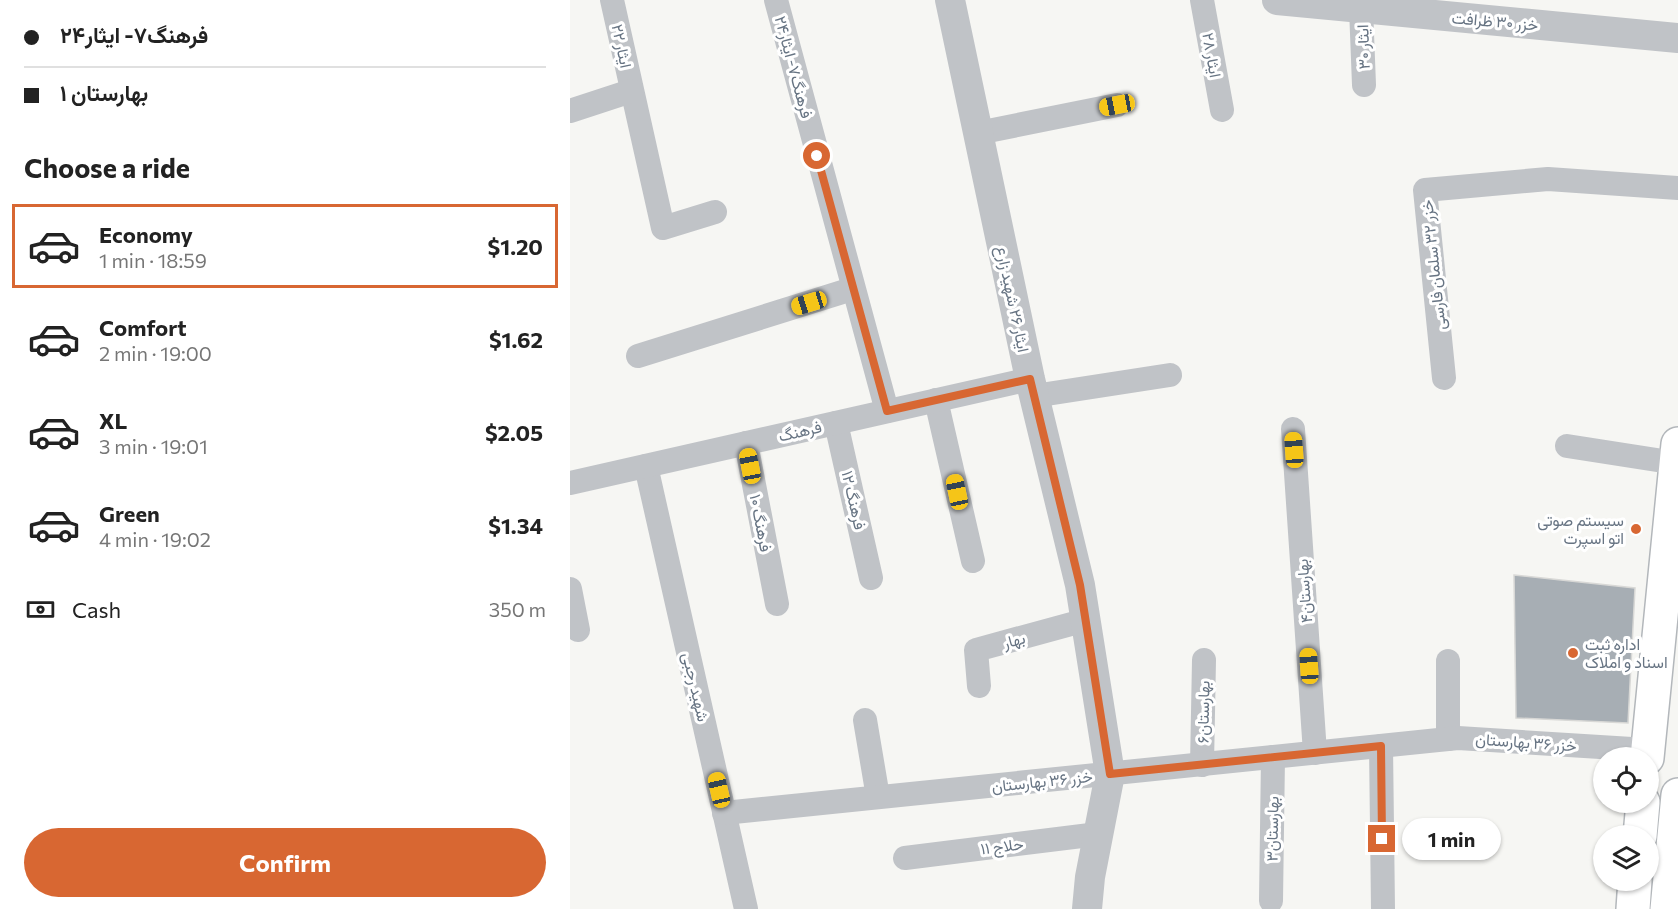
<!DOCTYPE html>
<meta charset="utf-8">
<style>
:root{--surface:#fff;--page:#f2f2f2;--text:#222;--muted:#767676;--line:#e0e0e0;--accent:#d86732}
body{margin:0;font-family:Commissioner,Vazirmatn,sans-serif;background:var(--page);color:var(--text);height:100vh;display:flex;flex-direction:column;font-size:22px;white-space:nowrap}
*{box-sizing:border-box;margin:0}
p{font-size:20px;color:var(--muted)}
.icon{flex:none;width:33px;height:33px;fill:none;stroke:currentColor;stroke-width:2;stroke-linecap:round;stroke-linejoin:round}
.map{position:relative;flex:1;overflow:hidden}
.drawer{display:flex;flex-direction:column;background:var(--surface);width:570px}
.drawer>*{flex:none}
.hud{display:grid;align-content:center;height:132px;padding:0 24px;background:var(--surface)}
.controls{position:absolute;left:1023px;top:747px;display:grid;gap:12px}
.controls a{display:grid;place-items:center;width:66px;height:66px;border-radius:50%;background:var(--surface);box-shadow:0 2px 4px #0004;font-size:30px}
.end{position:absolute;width:27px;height:27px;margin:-14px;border:8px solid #d86732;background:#fff;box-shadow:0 0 0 3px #fff}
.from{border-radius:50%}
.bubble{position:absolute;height:42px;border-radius:21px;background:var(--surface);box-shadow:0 2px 4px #0004;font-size:20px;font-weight:700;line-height:42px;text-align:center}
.car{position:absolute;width:18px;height:36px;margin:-18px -9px;border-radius:8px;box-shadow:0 0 4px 2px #0007;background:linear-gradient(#f5c518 24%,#345 0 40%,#f5c518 0 76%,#345 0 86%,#f5c518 0)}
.hud b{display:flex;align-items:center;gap:21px;height:57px;font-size:22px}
.hud b+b{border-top:2px solid var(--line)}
.hud i{width:15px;height:15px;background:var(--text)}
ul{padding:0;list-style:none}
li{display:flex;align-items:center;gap:18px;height:84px;margin:0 12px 9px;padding:0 12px;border:3px solid transparent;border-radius:0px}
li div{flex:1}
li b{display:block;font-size:22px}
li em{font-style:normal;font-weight:700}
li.current{border-color:var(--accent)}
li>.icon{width:54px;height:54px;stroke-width:1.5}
h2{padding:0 24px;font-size:27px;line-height:72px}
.pay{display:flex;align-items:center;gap:15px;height:66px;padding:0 24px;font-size:22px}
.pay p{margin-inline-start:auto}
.cta{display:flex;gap:12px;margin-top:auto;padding:12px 24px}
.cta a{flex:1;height:69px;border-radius:36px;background:var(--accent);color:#fff;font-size:24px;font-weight:700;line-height:69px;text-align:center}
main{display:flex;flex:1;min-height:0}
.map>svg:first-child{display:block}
.building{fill:#a7aeb4;stroke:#d8d8d6;stroke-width:1.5}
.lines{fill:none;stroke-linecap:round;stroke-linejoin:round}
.primary-casing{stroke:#b3b7bb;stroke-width:36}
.minor{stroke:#c0c3c7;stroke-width:24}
.tertiary{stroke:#c0c3c7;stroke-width:30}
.primary{stroke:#fff;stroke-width:33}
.route{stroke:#d86732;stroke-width:8}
.poi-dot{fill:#d86732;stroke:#fff;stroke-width:2}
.labels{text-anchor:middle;stroke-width:6;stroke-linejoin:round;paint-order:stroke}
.street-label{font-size:16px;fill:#677483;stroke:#fff}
.poi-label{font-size:16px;fill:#677483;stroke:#fff;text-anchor:end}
</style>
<main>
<section class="drawer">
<div class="hud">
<b><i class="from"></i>فرهنگ۷- ایثار۲۴</b>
<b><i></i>بهارستان ۱</b>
</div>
<h2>Choose a ride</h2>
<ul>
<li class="current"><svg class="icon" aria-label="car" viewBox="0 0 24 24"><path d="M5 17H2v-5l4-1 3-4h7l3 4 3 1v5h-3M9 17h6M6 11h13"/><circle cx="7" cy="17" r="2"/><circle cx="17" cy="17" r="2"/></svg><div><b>Economy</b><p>1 min · 18:59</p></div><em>$1.20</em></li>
<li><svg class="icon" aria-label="car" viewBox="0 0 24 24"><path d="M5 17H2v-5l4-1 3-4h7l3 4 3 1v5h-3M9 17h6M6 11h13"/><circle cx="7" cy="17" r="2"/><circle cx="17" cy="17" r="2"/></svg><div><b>Comfort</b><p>2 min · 19:00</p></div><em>$1.62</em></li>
<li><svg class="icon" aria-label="car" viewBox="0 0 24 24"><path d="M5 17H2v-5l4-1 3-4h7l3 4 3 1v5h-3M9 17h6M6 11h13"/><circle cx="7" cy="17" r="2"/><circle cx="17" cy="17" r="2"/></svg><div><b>XL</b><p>3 min · 19:01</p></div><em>$2.05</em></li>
<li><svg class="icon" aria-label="car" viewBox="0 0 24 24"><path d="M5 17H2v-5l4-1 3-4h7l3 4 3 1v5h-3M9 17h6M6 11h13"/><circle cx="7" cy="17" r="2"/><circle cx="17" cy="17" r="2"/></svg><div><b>Green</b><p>4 min · 19:02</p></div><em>$1.34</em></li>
</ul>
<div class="pay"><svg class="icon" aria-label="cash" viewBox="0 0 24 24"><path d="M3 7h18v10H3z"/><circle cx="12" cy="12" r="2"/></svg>Cash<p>350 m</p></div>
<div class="cta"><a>Confirm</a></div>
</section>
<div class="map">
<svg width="1108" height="909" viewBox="0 0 1108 909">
<rect width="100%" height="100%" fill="#f6f6f3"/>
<path class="building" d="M 944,575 L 1065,588 L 1058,723 L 946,718 Z"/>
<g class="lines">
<defs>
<g id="primary">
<path d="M 1077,758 L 1108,444"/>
<path d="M 1070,836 L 1073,802"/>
<path d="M 1063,909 L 1065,880"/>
<path d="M 1097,909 L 1108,795"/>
</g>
</defs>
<use href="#primary" class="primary-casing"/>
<g class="minor">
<path d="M 42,0 L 93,228 L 145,212"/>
<path d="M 206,0 L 317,411"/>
<path d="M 632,0 L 652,110"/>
<path d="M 791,8 L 794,85"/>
<path d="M 0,111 L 61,91"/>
<path d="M 408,133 L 547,105"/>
<path d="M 68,356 L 282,289"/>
<path d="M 874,378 L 855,190 L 978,179 L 1108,188"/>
<path d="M 464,396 L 600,375"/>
<path d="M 366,400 L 403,561"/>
<path d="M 266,423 L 301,578"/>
<path d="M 723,429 L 745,753"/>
<path d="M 176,443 L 207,604"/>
<path d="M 997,446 L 1106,463"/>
<path d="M 76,466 L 176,909"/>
<path d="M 0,483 L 460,379"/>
<path d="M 0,589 L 8,630"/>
<path d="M 878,661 L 878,739"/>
<path d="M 409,686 L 406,650 L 516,620"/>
<path d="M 295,720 L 308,797"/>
<path d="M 811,746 L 813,909"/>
<path d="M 632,765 L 634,660"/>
<path d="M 154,813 L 888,738 L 1078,750"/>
<path d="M 335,858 L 528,834"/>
<path d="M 701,901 L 703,757"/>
</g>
<g class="tertiary">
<path d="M 380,0 L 460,379 L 510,585 L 540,774 L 520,877 L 517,909"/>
<path d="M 707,0 L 1108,38"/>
</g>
<use href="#primary" class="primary"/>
</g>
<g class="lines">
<path class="route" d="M 247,156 L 317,411 L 460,379 L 510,585 L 540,774 L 811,746 L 812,839"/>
</g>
<g class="poi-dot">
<circle cx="1066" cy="529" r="6"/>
<circle cx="1003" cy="653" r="6"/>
</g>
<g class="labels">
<g class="street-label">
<text transform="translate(925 21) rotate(5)" y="6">خزر ۳۰ ظرافت</text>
<text transform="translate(52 46) rotate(78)" y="6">ایثار ۲۲</text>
<text transform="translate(793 47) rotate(-92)" y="6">ایثار ۳۰</text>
<text transform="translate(642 55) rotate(80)" y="6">ایثار ۲۸</text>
<text transform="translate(224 67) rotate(75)" y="6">فرهنگ۷- ایثار۲۴</text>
<text transform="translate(863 265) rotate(-96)" y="6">خزر ۳۲ سلمان فارسی</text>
<text transform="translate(443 299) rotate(78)" y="6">ایثار ۲۶ شهید زارع</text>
<text transform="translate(230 431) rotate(-13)" y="6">فرهنگ</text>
<text transform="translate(284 500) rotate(77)" y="6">فرهنگ ۱۲</text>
<text transform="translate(191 523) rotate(79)" y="6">فرهنگ ۱۰</text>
<text transform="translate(734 591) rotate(-94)" y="6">بهارستان۴</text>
<text transform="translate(444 640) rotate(-15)" y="6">بهار</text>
<text transform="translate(126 687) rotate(77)" y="6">شهید رجبی</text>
<text transform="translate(633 712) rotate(-89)" y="6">بهارستان۶</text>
<text transform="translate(956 742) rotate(4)" y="6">خزر ۳۶ بهارستان</text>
<text transform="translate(472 781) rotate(-6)" y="6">خزر ۳۶ بهارستان</text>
<text transform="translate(702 829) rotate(-89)" y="6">بهارستان۳</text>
<text transform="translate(432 846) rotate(-7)" y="6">حلاج ۱۱</text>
</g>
<g class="poi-label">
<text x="1054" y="526">سیستم صوتی<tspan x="1054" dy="18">اتو اسپرت</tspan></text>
<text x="1015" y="650" text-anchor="start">اداره ثبت<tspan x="1015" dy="18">اسناد و املاک</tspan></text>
</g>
</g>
</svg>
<div class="controls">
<a><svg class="icon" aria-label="locate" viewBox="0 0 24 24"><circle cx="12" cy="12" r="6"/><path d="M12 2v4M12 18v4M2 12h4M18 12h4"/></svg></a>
<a><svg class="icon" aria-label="layers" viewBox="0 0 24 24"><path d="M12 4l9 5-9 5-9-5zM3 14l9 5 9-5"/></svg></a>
</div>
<i class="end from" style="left:247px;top:156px"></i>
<i class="end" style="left:812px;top:839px"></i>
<div class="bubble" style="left:832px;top:818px;width:99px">1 min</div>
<i class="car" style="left:547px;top:105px;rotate:259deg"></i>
<i class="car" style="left:239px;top:303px;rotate:253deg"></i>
<i class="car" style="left:724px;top:450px;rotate:356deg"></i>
<i class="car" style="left:180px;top:466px;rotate:349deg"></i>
<i class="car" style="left:387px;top:492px;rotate:348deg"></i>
<i class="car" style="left:739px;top:666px;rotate:356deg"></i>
<i class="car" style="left:149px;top:790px;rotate:347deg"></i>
</div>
</main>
